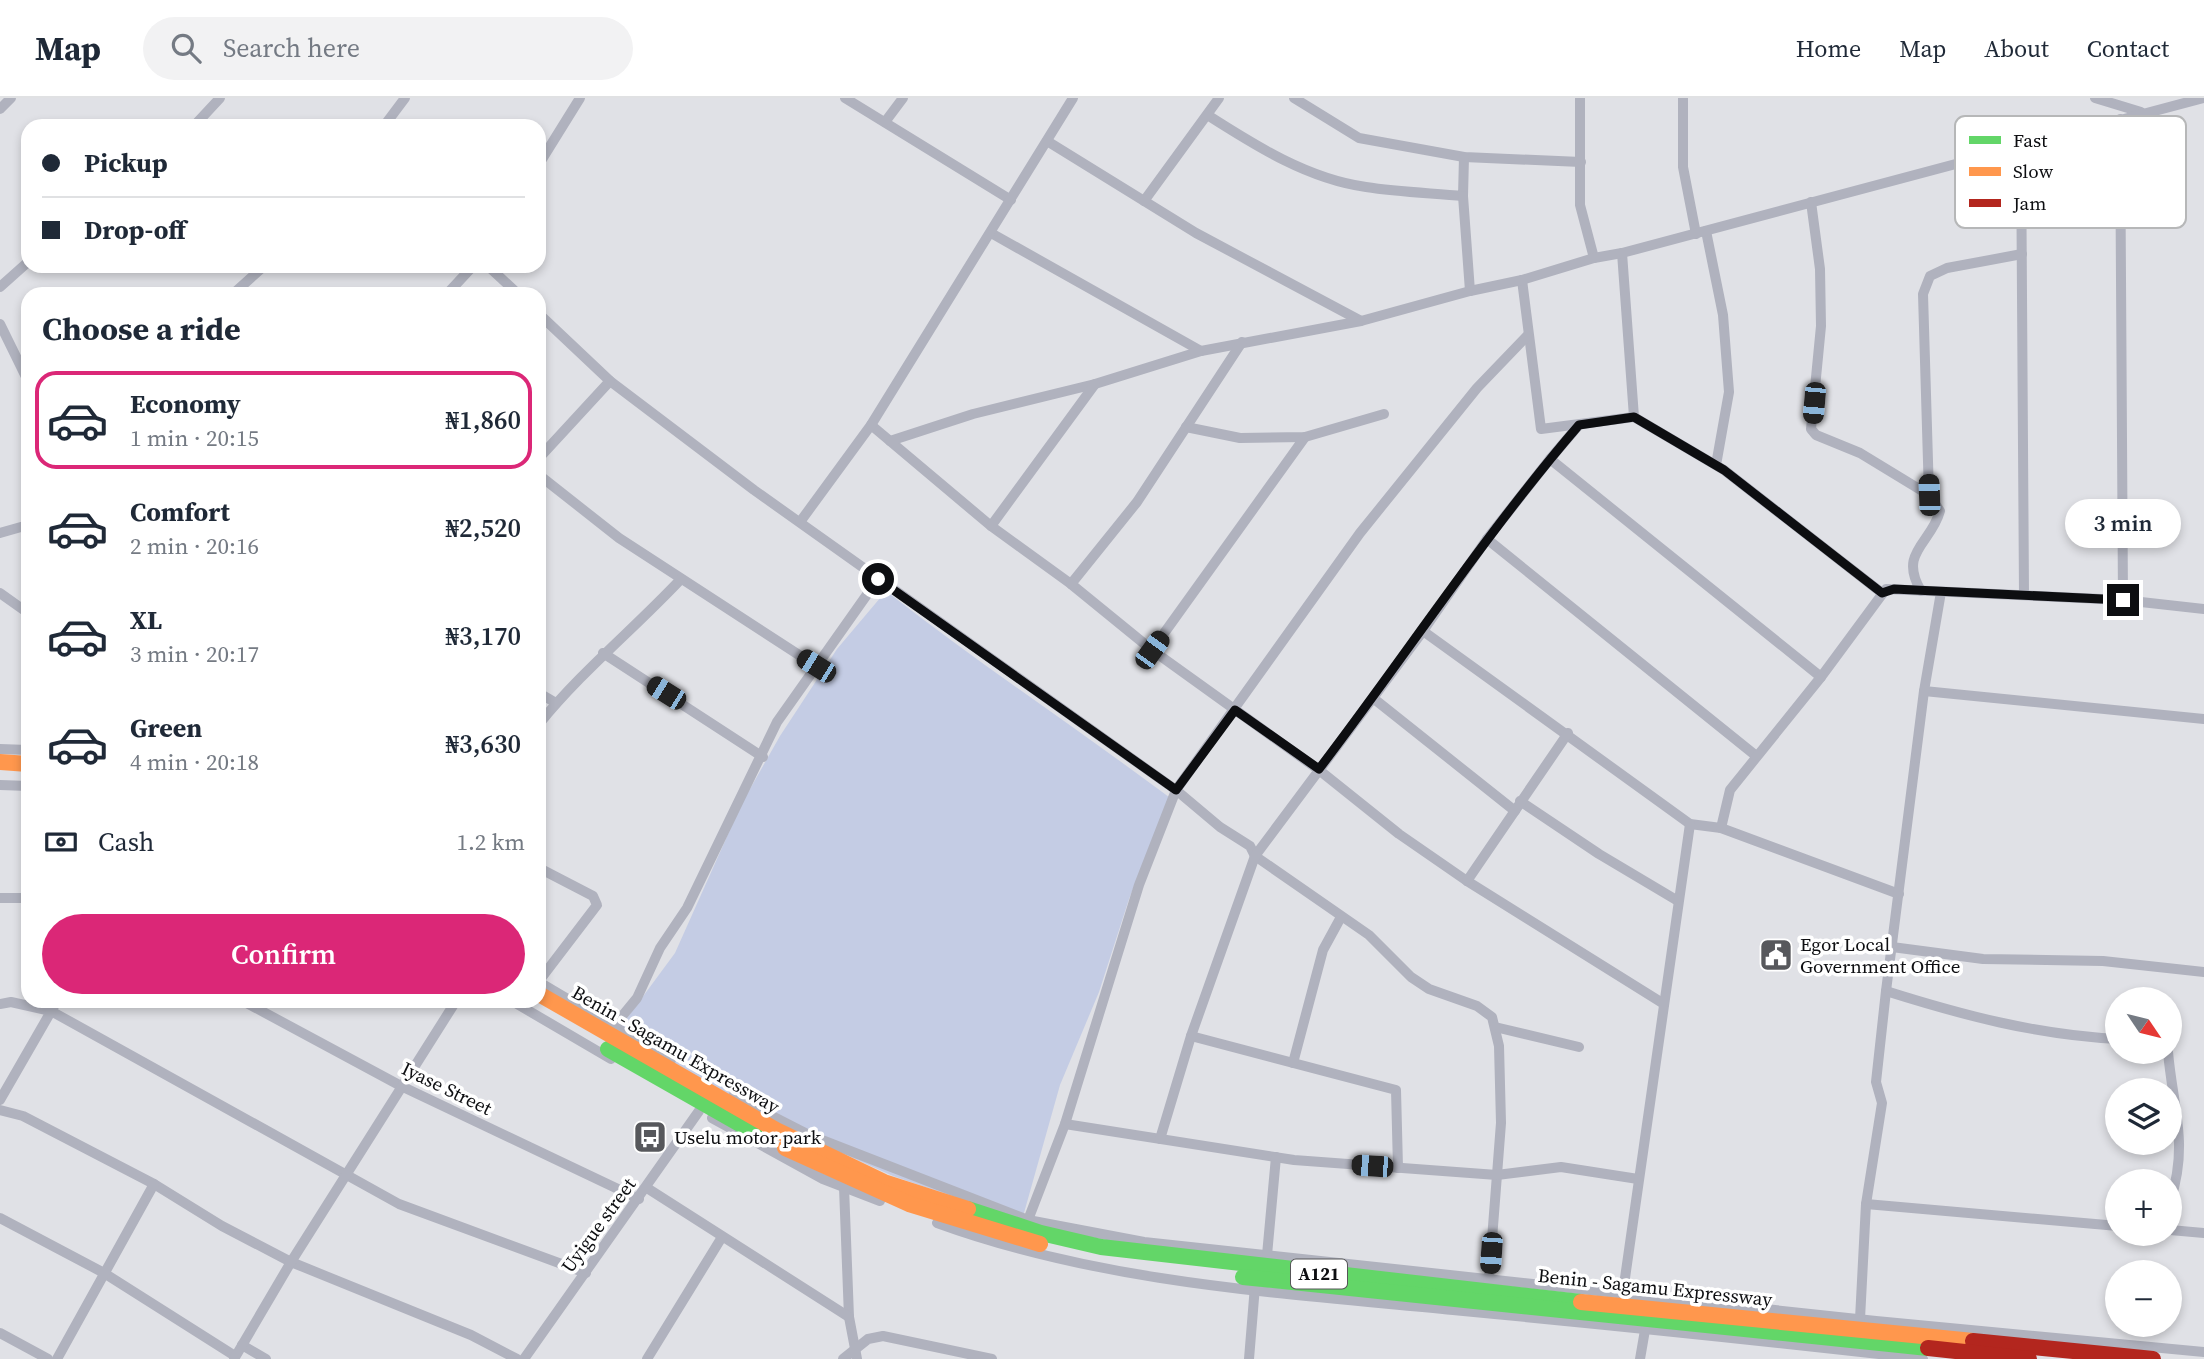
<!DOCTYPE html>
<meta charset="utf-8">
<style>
:root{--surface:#fff;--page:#f2f2f3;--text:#1f2937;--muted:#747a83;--line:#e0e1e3;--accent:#db2777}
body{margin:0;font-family:"Source Serif 4",serif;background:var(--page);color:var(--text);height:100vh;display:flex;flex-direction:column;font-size:26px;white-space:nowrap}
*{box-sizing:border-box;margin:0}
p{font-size:23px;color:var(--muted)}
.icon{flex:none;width:38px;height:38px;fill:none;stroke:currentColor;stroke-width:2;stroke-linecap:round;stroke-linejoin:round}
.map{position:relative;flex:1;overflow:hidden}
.side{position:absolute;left:21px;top:189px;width:525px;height:721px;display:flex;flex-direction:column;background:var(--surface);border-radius:21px;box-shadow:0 4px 10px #0003}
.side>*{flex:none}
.top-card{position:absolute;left:21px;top:21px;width:525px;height:154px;border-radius:21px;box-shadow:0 4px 10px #0003;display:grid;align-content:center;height:154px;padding:0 21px;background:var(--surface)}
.needle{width:46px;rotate:125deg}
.controls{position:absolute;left:2105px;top:889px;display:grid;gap:14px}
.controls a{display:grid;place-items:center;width:77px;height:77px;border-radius:50%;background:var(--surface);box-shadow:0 4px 10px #0003;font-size:35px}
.end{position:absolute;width:32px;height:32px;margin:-16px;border:9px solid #0d0e11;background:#fff;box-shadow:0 0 0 4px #fff}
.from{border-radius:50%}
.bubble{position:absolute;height:49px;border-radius:24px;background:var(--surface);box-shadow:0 4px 10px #0003;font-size:23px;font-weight:600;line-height:49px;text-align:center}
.car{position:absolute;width:21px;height:42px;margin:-21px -10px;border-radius:9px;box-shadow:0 0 5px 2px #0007;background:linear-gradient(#222 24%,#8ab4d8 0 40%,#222 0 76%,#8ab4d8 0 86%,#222 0)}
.top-card b{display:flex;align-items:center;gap:24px;height:66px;font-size:26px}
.top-card b+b{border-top:2px solid var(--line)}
.top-card i{width:18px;height:18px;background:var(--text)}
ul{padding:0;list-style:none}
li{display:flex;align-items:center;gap:21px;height:98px;margin:0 14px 10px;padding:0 7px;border:4px solid transparent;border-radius:21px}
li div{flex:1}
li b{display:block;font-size:26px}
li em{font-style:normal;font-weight:600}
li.selected{border-color:var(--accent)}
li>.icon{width:63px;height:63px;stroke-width:1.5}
h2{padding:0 21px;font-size:32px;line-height:84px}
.pay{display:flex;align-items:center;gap:18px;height:77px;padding:0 21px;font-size:26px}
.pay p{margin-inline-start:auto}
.primary-button{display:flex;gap:14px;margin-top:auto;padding:14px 21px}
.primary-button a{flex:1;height:80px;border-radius:42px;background:var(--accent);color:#fff;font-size:28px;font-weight:600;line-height:80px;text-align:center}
header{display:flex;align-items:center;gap:42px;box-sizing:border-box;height:98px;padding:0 35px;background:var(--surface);border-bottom:2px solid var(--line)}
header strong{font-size:33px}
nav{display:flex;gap:38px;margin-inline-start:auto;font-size:24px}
.search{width:490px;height:63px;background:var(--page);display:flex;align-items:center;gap:18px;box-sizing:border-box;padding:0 24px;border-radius:38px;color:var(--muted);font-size:26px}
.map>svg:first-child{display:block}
.green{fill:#c4cce4}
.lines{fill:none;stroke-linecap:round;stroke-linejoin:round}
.street{stroke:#b0b2be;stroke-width:10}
.fast{stroke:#63d668;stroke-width:16}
.slow{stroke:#ff974d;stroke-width:16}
.jam{stroke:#b3261e;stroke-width:16}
.route{stroke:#0d0e11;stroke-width:9}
.labels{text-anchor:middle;stroke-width:7;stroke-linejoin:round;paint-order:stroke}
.shield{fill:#fff;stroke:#565658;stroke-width:2}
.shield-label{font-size:18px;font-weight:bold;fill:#0d0e11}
.poi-label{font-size:19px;fill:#0d0e11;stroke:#fff;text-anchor:start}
.street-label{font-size:19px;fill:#0d0e11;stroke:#fff}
.key{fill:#fff;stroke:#b6b7b8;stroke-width:2}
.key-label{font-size:19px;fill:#0d0e11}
</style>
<header>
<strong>Map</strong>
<div class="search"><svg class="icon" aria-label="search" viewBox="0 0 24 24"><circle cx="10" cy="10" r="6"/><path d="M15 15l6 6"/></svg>Search here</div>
<nav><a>Home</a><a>Map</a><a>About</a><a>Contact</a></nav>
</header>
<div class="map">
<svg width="2204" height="1261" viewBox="0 0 2204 1261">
<rect width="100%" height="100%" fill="#e0e1e6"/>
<path class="green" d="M 886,493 C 978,565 1075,629 1169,699 L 1129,801 L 1099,894 L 1060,987 L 1022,1122 L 893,1078 L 737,1008 L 616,935 L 675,855 L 742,705 L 780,638 L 837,551 Z"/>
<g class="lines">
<g class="street">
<path d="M 845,0 L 1011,102"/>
<path d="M 1294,0 L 1359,40 L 1464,59 L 1581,64"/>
<path d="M 1580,0 L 1580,107 L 1594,160"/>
<path d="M 1683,0 L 1683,69 L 1696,136"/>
<path d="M 2095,0 L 2141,14"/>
<path d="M 0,11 L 11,0"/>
<path d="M 1209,18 C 1256,48 1308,81 1366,89 C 1398,94 1431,95 1463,98 L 1464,59"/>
<path d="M 2120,21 L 2123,502"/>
<path d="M 885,24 L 903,0"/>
<path d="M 194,28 L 220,0"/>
<path d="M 384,28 L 405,0"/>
<path d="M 1047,43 L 1196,135 L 1361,223"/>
<path d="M 2021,48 L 2024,497"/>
<path d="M 539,66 L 580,0"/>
<path d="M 1463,98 L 1470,193"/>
<path d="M 1144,103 L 1219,0"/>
<path d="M 1811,104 L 1820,171 L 1821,228 L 1811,331 L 1816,337 L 1860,355 L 1929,397 L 1940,413 C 1931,446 1898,454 1921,493"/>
<path d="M 1706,133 L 1723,217 L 1729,294 L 1716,367"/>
<path d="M 991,135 L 1201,253"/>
<path d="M 1622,155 L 1634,319 L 1724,372 L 1882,495"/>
<path d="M 488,168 L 518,196"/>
<path d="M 1522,182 L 1541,331 L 1634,319"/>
<path d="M 0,189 L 28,164"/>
<path d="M 233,196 L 264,168"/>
<path d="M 447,196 L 473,168"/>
<path d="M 539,216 L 610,283 L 754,392 L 1176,692 L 1220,729 L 1250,748 L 1255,758 L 1369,837 L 1411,879 L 1429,891 L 1477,908 L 1492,919 L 1499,948 L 1501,1025 L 1489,1180"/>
<path d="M 0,226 L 28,283"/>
<path d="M 871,327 L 991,428 L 1071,486 L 1152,552 L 1319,672 L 1399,736 L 1467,783 L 1664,906"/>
<path d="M 1579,327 L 1550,361 L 1821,579"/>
<path d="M 1186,329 L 1240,340 L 1305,339 L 1384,316"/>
<path d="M 890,343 L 973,316 L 1095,286 L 1201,253 L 1361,223 L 1470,193 L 1522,182 L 1594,160 L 1622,155 L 2203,0"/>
<path d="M 539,360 L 610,283"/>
<path d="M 1550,361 L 1487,441 L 1423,533 L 1690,726 L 1721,730 L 1899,796"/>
<path d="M 539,377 L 619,440 L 816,568"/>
<path d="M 1929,397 L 1923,196 L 1930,178 L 1947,170 L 2022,156"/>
<path d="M 800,424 L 871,327 L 1073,0"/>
<path d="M 991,428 L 1095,286"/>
<path d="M 0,435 L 28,427"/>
<path d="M 1487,441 L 1755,657"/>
<path d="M 1071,486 L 1137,404 L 1242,244"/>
<path d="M 0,495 L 28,515"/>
<path d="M 1152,552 L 1305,339"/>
<path d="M 603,555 L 763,659"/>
<path d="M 1924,593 L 2204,621"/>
<path d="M 539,595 L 556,605"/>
<path d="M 1373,600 L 1515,713"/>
<path d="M 539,626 C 582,573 634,531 681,481"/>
<path d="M 0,651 L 28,652"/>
<path d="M 0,687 L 28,688"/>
<path d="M 1520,703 L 1599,756 L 1678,803"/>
<path d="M 1721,730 L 1730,692 L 1821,579 L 1886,491 L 2123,502 L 2204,511"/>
<path d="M 539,770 L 593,798 L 597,807 L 539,883"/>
<path d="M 1467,783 L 1568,635"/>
<path d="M 0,800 L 28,800"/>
<path d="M 1892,849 L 1983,861 L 2103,863 L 2204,874"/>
<path d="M 539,884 L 671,962"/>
<path d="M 1886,893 C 1962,917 2037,937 2118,941"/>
<path d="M 243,903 L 401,988 L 639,1101"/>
<path d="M 512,903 L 611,961"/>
<path d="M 0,906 L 11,904 L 51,913 L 399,1106 L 586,1175"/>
<path d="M 614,928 L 637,900 L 660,850 L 687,810 L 777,624 L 878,481"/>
<path d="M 1495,929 L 1579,949"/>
<path d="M 1191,938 L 1396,992 L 1398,1070"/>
<path d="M 2168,954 C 2173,1011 2189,1046 2170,1104"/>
<path d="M 1293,965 L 1323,852 L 1341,819"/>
<path d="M 733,998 L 809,1037 L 1028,1122 L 1144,1144 L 1876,1223 L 2204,1254"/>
<path d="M 0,1002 L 57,903"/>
<path d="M 0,1012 L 23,1018 L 154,1086 L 222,1128 L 291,1164 L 471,1237 L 517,1261"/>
<path d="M 712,1020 L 823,1081 L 880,1103"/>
<path d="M 1065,1026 L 1294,1062 L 1497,1077 L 1561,1069 L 1638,1081"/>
<path d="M 1160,1041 L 1191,938 L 1255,758 L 1423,533"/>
<path d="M 844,1089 L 849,1219 L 857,1261"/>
<path d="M 647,1090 L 849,1219"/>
<path d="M 1866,1106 L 2118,1128"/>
<path d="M 0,1120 L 104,1175 L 235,1258"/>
<path d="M 1028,1122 L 1065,1026 L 1139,787 L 1176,692 L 1360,435 L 1477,290 L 1527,238"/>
<path d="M 937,1125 C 1102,1185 1280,1195 1453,1212 C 1610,1227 1766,1243 1923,1261"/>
<path d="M 2170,1132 L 2204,1135"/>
<path d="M 1267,1157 L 1276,1059"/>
<path d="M 1623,1194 L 1690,726"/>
<path d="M 1860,1221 L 1866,1106 L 1882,1005 L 1876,984 L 1886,893 L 1924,593 L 1941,494"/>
<path d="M 0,1235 L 48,1261"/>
<path d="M 242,1247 L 266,1261"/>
<path d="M 57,1261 L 154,1086"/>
<path d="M 234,1261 L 291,1164 L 456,903"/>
<path d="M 524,1261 L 699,1013"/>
<path d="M 647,1261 L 722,1139"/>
<path d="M 843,1261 L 868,1241 L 883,1238 L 992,1261"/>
<path d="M 1249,1261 L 1255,1188"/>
<path d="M 1640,1261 L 1645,1232"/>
</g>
<g class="fast">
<path d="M 608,951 L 754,1034"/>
<path d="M 968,1111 L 1041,1135 L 1101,1149 L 1581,1204"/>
<path d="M 1243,1179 L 1928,1250"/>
</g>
<g class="slow">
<path d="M 0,664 L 28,666"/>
<path d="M 539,896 L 776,1032 L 884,1084 L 968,1111"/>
<path d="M 785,1050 L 909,1106 L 1040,1146"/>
<path d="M 1581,1204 L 1973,1243"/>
</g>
<g class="jam">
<path d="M 1973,1243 L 2153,1261"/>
<path d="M 1928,1250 L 2029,1261"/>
</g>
</g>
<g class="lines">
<path class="route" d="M 878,481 L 1176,692 L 1235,612 L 1319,671 C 1406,557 1485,436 1579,327 L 1634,319 L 1724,372 L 1882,495 L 1894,491 L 2123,502"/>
</g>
<defs>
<symbol id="civic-square" viewBox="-11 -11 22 22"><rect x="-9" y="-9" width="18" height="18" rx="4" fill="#57585c" stroke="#fff"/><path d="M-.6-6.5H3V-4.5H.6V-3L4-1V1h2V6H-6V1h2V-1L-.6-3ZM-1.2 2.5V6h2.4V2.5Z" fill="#fff"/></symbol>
<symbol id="bus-square" viewBox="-11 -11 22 22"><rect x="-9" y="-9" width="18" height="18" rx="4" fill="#57585c" stroke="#fff"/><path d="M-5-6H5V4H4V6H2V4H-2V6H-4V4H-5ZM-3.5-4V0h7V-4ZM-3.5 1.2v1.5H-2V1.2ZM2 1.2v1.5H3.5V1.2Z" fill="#fff"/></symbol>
</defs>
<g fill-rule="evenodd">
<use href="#civic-square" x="1757" y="838" width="38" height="38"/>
<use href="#bus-square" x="631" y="1020" width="38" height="38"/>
</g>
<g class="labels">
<rect class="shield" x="1291" y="1161.5" width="56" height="29" rx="5"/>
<g class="shield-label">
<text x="1319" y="1182">A121</text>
</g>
<g class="poi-label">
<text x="1800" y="853">Egor Local<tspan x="1800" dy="22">Government Office</tspan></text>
<text x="674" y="1046">Uselu motor park</text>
</g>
<g class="street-label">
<text transform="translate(676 951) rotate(30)" y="7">Benin - Sagamu Expressway</text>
<text transform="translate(447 990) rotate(26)" y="7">Iyase Street</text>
<text transform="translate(598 1127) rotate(-54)" y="7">Uyigue street</text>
<text transform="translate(1655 1189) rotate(6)" y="7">Benin - Sagamu Expressway</text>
</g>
</g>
<rect x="1955" y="18" width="231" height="112" rx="10" class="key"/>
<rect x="1969" y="38" width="32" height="8" fill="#63d668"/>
<rect x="1969" y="69" width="32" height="9" fill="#ff974d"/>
<rect x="1969" y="101" width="32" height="8" fill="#b3261e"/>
<g class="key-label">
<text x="2013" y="49">Fast</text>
<text x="2013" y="80">Slow</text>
<text x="2013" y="112">Jam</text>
</g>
</svg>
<div class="controls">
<a><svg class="needle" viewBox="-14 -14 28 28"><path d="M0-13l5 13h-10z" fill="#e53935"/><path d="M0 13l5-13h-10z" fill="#747a83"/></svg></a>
<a><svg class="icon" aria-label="layers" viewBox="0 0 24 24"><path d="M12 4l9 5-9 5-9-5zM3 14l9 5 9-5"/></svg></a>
<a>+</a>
<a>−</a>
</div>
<i class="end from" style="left:878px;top:481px"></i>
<i class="end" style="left:2123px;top:502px"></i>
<div class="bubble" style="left:2065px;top:401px;width:116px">3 min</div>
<i class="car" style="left:1814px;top:305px;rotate:185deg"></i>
<i class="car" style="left:1929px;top:397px;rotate:358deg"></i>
<i class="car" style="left:1152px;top:552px;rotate:36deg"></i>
<i class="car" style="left:816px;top:568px;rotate:302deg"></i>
<i class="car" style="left:666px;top:595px;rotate:302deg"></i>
<i class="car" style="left:1372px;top:1068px;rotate:274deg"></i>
<i class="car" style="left:1491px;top:1155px;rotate:184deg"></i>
<div class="top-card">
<b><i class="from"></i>Pickup</b>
<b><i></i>Drop-off</b>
</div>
<section class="side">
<h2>Choose a ride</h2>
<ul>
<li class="selected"><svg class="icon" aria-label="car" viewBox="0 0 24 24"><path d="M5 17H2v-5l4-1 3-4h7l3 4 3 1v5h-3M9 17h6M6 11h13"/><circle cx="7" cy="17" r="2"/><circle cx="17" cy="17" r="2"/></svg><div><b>Economy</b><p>1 min · 20:15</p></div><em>₦1,860</em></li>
<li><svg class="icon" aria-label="car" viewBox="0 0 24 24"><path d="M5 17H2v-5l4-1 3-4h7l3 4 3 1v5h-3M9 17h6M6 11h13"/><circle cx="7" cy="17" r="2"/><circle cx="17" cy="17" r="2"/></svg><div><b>Comfort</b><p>2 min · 20:16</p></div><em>₦2,520</em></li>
<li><svg class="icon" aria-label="car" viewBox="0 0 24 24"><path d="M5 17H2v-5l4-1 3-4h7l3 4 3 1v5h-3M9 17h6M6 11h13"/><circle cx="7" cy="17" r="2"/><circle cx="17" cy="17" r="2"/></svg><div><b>XL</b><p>3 min · 20:17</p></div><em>₦3,170</em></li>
<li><svg class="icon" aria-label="car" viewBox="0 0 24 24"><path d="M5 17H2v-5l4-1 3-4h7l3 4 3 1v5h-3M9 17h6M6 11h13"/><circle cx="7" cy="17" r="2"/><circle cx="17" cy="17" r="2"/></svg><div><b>Green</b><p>4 min · 20:18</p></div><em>₦3,630</em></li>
</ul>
<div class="pay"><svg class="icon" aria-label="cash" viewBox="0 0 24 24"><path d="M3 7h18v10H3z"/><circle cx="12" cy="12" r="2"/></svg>Cash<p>1.2 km</p></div>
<div class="primary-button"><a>Confirm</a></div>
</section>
</div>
